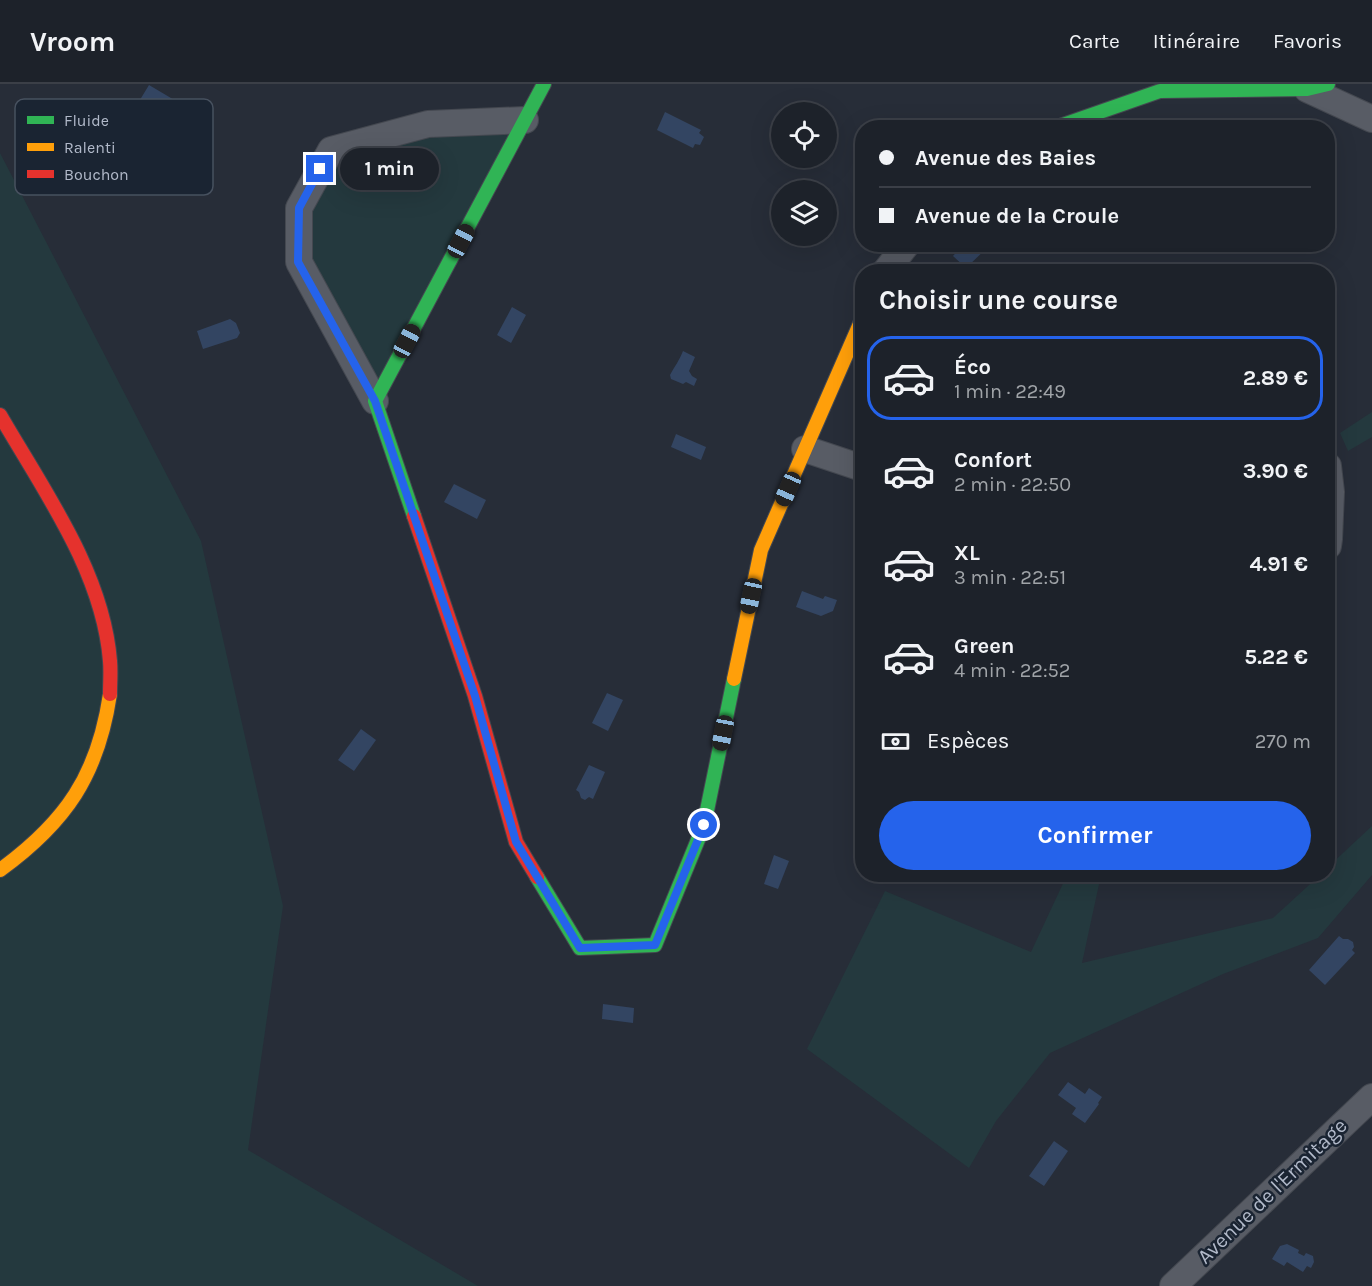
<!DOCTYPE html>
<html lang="fr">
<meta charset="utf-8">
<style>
:root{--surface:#1d222a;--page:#252a32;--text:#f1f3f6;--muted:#a0a4a8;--line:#3b3f47;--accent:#2563eb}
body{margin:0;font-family:Karla,sans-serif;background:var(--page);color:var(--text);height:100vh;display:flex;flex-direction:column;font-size:22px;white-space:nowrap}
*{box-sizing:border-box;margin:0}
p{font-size:20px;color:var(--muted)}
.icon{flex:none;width:33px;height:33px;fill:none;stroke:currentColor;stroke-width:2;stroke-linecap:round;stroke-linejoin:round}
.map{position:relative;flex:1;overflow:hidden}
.side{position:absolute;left:855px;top:180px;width:480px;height:618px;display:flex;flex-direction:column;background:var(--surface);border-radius:24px;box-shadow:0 6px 24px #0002,0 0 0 2px var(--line)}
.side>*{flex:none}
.banner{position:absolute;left:855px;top:36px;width:480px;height:132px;border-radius:24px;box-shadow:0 6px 24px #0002,0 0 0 2px var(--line);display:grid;align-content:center;height:132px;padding:0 24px;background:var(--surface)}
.fabs{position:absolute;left:771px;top:18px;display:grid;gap:12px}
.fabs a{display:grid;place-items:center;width:66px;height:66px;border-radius:50%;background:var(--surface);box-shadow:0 6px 24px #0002,0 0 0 2px var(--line);font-size:30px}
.end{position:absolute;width:27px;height:27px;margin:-14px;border:8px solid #2563eb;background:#fff;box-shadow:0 0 0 3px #fff}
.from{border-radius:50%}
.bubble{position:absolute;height:42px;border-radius:21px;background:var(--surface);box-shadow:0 6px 24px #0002,0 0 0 2px var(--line);font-size:20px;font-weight:700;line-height:42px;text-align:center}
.car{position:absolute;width:18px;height:36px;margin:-18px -9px;border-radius:8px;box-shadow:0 0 4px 2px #0007;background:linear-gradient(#222 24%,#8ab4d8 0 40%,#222 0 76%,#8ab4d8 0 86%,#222 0)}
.banner b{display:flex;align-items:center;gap:21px;height:57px;font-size:22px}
.banner b+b{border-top:2px solid var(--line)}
.banner i{width:15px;height:15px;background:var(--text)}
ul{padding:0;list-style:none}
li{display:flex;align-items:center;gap:18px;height:84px;margin:0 12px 9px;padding:0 12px;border:3px solid transparent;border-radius:24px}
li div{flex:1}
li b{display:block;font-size:22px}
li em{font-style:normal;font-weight:700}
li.current{border-color:var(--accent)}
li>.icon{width:54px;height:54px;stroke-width:1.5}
h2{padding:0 24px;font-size:27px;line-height:72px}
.pay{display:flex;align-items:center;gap:15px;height:66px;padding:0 24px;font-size:22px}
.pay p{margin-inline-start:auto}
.button{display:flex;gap:12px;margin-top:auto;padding:12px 24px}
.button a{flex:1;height:69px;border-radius:36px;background:var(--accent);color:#fff;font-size:24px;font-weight:700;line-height:69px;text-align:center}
header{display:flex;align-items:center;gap:36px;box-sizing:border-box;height:84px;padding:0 30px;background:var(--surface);border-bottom:2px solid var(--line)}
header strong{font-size:28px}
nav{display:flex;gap:33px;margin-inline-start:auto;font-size:21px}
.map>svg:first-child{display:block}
.green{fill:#24393e}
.water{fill:#334562}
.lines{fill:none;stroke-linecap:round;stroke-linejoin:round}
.street-casing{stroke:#444850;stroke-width:28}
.fast-casing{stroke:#444850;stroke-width:16}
.slow-casing{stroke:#444850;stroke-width:16}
.jam-casing{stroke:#444850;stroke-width:16}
.street{stroke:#585c65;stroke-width:26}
.fast{stroke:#30b455;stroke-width:14}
.slow{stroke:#ff9f0a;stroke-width:14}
.jam{stroke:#e5322d;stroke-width:14}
.route{stroke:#2563eb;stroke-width:8}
.labels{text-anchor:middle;stroke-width:5;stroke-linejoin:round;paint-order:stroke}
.street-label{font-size:21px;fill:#b1b9c9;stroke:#1a2432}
.key{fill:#1a2432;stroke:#47515f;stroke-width:1.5}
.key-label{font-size:16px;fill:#b1b9c9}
</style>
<header>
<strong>Vroom</strong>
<nav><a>Carte</a><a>Itinéraire</a><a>Favoris</a></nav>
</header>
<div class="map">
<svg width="1372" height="1202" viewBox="0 0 1372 1202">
<rect width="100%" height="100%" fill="#272d38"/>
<g class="green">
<path d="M 521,38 L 375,316 L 300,177 L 300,125 L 332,67 Z"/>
<path d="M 0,69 L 201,457 L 283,822 L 248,1066 L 478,1202 L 0,1202 Z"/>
<path d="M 1372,328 L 1372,353 L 1348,367 L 1340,349 Z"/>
<path d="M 1372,742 L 1372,791 L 1318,854 L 1223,890 L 1050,969 L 996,1037 L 969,1084 L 807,965 L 885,807 L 1031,868 L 1067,791 L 1101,791 L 1082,879 L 1273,834 L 1320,791 L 1328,790 L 1328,783 Z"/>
</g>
<g class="water">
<path d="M 149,1 L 176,17 L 168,32 L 155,24 L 146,37 L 132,29 Z"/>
<path d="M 665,28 L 701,46 L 699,49 L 704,53 L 700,61 L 695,60 L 693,64 L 657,46 Z"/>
<path d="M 963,161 L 963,160 L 990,161 L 966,184 L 953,172 Z"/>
<path d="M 512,223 L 526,231 L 511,259 L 497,251 Z"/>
<path d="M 230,235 L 236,239 L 240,249 L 237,254 L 203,265 L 197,247 Z"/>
<path d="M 683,267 L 695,273 L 689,287 L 692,292 L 697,295 L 694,302 L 686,298 L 683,300 L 671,295 L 670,291 C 675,282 679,277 683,267 Z"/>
<path d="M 676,350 L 706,363 L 701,376 L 671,363 Z"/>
<path d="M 454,400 L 486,416 L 477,435 L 444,418 Z"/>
<path d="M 802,507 L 823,515 L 825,512 L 837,516 L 833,527 L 821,532 L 796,523 Z"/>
<path d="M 607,609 L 623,616 L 608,647 L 592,639 Z"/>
<path d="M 361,645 L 376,656 L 354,687 L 338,676 Z"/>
<path d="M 589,681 L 605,688 L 593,715 L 589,713 L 585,716 L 581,714 L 579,708 L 576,706 Z"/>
<path d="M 774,771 L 789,777 L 778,805 L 764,800 Z"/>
<path d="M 1339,852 L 1343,855 L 1348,855 L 1353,858 L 1354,863 L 1352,866 L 1355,869 L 1325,901 L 1309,886 Z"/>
<path d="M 603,920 L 634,924 L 633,939 L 602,935 Z"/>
<path d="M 1068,998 L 1085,1010 L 1089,1004 L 1102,1013 L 1098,1019 L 1099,1020 L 1085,1039 L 1072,1030 L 1076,1024 L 1058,1011 Z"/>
<path d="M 1054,1057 L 1068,1067 L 1044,1102 L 1029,1092 Z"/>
<path d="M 1287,1160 L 1299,1166 L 1298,1169 L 1304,1172 L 1306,1169 L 1313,1172 L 1314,1178 L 1311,1184 L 1307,1182 L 1303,1188 L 1287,1178 L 1284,1182 L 1272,1175 L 1280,1162 Z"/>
</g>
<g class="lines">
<defs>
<g id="street">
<path d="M 1307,5 L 1372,35"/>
<path d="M 885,188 L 907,160"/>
<path d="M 375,317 L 299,178 L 299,124 L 331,66 L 428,40 L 525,36"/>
<path d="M 805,365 L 862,384"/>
<path d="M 1328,382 L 1331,408 L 1329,455 L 1328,462"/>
<path d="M 1173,1202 L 1372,1013"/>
</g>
<g id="fast">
<path d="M 1054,44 L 1160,7 L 1307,5 L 1328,0"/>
<path d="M 414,432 L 375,317 L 544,0"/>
<path d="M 537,793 L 580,864 L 655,861 L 704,741 L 734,595"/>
</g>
<g id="slow">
<path d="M 734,595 L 761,466 L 862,235"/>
<path d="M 0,786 C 66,738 98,691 110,610"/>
</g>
<g id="jam">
<path d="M 0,331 C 44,407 103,488 110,577 C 111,588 110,599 110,610"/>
<path d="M 414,432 L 475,612 L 516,758 L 537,793"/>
</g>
</defs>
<use href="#street" class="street-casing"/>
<use href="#fast" class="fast-casing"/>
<use href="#slow" class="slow-casing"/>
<use href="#jam" class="jam-casing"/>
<use href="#street" class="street"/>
<use href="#fast" class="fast"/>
<use href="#slow" class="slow"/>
<use href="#jam" class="jam"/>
</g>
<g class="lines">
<path class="route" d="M 320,85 L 299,124 L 298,178 L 375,317 L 475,612 L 516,758 L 580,864 L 655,861 L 704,741"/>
</g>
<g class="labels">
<g class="street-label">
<text transform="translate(1272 1107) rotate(-44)" y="7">Avenue de l'Ermitage</text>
</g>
</g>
<rect x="15" y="15" width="198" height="96" rx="9" class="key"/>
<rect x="27" y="32" width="27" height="8" fill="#30b455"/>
<rect x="27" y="59" width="27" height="8" fill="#ff9f0a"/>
<rect x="27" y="86" width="27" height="8" fill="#e5322d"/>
<g class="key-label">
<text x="64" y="42">Fluide</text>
<text x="64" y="69">Ralenti</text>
<text x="64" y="96">Bouchon</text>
</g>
</svg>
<div class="fabs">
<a><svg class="icon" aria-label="locate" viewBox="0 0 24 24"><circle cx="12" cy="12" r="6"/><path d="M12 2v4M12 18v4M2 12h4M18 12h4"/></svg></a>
<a><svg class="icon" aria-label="layers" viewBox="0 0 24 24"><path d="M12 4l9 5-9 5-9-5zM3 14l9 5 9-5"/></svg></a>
</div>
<i class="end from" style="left:704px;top:741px"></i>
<i class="end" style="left:320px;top:85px"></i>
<div class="bubble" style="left:340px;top:64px;width:99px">1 min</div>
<i class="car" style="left:461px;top:157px;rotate:28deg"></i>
<i class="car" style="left:407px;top:257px;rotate:28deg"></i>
<i class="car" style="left:788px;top:405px;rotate:204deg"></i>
<i class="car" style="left:751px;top:512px;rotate:192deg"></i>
<i class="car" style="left:723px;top:649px;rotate:191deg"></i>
<div class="banner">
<b><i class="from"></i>Avenue des Baies</b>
<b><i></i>Avenue de la Croule</b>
</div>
<section class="side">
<h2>Choisir une course</h2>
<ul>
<li class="current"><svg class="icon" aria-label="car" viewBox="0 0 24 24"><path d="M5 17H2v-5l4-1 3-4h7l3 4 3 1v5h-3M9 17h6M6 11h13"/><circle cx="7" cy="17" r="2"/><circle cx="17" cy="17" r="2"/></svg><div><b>Éco</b><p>1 min · 22:49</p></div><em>2.89 €</em></li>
<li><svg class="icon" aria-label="car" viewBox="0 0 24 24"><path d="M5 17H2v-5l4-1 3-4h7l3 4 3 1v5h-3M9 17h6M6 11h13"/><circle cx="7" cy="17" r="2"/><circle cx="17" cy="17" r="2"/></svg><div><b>Confort</b><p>2 min · 22:50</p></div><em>3.90 €</em></li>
<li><svg class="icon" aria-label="car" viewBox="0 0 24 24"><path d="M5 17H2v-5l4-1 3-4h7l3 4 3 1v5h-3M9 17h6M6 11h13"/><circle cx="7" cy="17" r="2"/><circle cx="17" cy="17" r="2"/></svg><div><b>XL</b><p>3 min · 22:51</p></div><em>4.91 €</em></li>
<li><svg class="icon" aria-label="car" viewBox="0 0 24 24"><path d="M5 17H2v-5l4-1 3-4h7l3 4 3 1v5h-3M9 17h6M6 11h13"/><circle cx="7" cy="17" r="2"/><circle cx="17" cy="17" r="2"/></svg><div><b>Green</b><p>4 min · 22:52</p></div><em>5.22 €</em></li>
</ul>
<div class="pay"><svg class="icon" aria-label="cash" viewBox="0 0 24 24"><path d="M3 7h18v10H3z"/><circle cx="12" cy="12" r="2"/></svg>Espèces<p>270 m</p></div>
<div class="button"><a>Confirmer</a></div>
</section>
</div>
